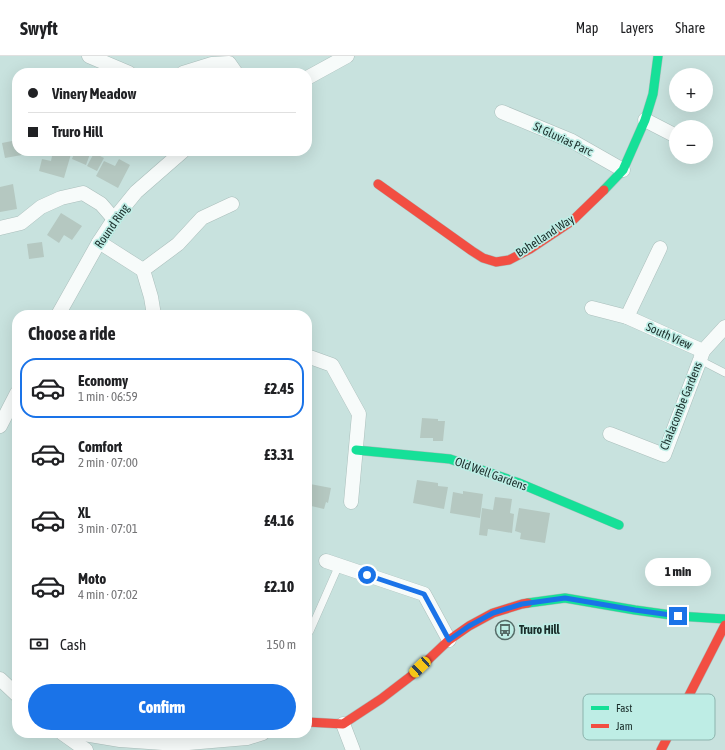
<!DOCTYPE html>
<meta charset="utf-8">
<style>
:root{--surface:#fff;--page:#f6f6f6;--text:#202124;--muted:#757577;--line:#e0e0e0;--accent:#1a73e8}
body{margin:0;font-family:"Asap Condensed",sans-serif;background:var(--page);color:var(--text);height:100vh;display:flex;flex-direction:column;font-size:15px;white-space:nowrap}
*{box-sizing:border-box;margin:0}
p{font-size:13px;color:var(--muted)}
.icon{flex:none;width:22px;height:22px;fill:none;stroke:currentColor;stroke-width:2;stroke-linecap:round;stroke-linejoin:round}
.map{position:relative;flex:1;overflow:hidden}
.side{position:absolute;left:12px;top:254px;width:300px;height:428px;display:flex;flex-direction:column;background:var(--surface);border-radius:16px;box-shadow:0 4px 16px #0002}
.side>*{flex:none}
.hud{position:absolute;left:12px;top:12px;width:300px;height:88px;border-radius:16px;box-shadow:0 4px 16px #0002;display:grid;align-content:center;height:88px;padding:0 16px;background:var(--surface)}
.controls{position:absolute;left:669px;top:12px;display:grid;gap:8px}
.controls a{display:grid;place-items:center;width:44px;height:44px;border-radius:50%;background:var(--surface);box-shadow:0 4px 16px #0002;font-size:20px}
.end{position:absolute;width:18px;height:18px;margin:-9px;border:5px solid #1a73e8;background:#fff;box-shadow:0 0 0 2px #fff}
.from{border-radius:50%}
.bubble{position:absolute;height:28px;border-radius:14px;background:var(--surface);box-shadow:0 4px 16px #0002;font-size:13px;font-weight:800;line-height:28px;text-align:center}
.car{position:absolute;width:12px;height:24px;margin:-12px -6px;border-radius:5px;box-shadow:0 0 3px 1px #0007;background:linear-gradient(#f5c518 24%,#345 0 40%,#f5c518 0 76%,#345 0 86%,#f5c518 0)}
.hud b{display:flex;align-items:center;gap:14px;height:38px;font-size:15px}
.hud b+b{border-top:1px solid var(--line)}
.hud i{width:10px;height:10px;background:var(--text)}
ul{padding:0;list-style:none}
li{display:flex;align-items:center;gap:12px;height:60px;margin:0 8px 6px;padding:0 8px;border:2px solid transparent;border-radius:16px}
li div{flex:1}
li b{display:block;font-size:15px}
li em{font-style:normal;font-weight:800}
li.selected{border-color:var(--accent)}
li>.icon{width:36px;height:36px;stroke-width:1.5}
h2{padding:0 16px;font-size:18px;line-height:48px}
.pay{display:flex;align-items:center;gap:10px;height:44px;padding:0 16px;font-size:15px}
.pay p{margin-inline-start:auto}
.primary-button{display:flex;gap:8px;margin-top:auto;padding:8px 16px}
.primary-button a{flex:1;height:46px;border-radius:24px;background:var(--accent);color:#fff;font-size:16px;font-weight:800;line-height:46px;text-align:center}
header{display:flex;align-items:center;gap:24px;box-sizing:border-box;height:56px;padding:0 20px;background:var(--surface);border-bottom:1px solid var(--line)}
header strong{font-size:19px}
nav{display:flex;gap:22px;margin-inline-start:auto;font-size:14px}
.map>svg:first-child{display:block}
.building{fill:#b5c8c1}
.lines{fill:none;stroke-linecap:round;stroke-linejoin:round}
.lane-casing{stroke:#abbfbc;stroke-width:8}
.street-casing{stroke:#abbfbc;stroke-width:15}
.fast-casing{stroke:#abbfbc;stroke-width:10}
.jam-casing{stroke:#abbfbc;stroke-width:10}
.lane{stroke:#f7fbfa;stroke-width:7}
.street{stroke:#f7fbfa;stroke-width:14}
.fast{stroke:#16e098;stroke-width:9}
.jam{stroke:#f24e42;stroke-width:9}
.route{stroke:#1a73e8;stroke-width:5}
.labels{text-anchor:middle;stroke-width:3.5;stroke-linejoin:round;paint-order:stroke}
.street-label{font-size:12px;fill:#192c29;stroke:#beede5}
.poi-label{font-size:12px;font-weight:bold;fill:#192c29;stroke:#beede5;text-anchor:start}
.key{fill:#beede5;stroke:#8cb3ad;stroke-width:1}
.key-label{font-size:11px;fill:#192c29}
</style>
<header>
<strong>Swyft</strong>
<nav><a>Map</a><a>Layers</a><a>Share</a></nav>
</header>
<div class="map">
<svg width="725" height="694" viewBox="0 0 725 694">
<rect width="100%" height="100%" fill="#c8e2de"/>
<g class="building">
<path d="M 17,84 L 17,95 L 33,95 L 33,97 L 5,102 L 2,87 Z"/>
<path d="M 53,95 L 62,95 L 71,98 L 64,122 L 39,115 L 42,103 L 51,105 Z"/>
<path d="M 75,95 L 91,95 L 86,109 L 72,103 Z"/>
<path d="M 94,97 L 104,102 L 97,115 L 87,110 Z"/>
<path d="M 119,103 L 130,109 L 118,132 L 96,120 L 104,105 L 115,110 Z"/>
<path d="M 13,128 L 17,153 L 0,156 L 0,131 Z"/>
<path d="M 61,157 L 82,170 L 72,184 L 64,179 L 59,187 L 47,179 Z"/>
<path d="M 42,186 L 44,201 L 29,203 L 27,188 Z"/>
<path d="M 422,362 L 438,363 L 438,365 L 445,365 L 443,385 L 433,385 L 433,382 L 420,382 Z"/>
<path d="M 417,424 L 438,427 L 438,430 L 448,431 L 444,453 L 413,447 Z"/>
<path d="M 310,428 L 331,432 L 328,447 L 326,446 L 324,453 L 307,449 L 307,441 Z"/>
<path d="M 463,435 L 483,438 L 480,462 L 450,457 L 453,436 L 463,438 Z"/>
<path d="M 495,441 L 512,443 L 510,457 L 514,458 L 512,477 L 488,473 L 487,480 L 479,479 L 482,452 L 493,454 Z"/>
<path d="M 519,452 L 550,457 L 545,487 L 520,483 L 521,477 L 515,475 Z"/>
</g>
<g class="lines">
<defs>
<g id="lane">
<path d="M 700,304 L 725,317"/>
<path d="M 310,575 L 339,509"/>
</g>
<g id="street">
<path d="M 89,0 L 129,17"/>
<path d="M 183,17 L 212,8 L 229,7 L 236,17"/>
<path d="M 307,22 L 347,0"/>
<path d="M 502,56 L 572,85 L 623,114"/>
<path d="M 645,64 L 676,80"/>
<path d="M 0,172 L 21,167 L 41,151 L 61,142 L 83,137 L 101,148 L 114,163"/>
<path d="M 99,186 L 143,214 L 151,241 L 154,259"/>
<path d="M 143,214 L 178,188 L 202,162 L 232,148"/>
<path d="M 592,252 L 627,261 L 703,295 L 725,271"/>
<path d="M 58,259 L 99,186 L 114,163 L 136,136 L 183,95"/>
<path d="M 627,261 L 660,192"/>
<path d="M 307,300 L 332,309 L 359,358 L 351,446"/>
<path d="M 0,370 L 17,337"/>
<path d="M 610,378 L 664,399 L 700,304 L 703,295"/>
<path d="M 326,505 L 424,538 L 449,584"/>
<path d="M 0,623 L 17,639"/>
<path d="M 343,668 L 353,694"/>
<path d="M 62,677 L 86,694"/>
<path d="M 78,677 L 120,684 L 177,688 L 247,682 L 263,677"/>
</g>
<g id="fast">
<path d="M 604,134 L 623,114 L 645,64 L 653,38 L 658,0"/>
<path d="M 356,394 L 450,403 L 519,427 L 619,469"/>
<path d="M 528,547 L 565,542 L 635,554 L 678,560 L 725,563"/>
</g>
<g id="jam">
<path d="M 378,128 L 472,195 L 483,202 L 496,206 L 509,204 L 530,193 L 572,165 L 604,134"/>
<path d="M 307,666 L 343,668 L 381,643 L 411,620 L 449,584 L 469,570 L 493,557 L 522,548 L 528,547"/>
<path d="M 661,694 L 725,569"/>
</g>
</defs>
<use href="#lane" class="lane-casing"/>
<use href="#street" class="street-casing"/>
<use href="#fast" class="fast-casing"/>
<use href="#jam" class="jam-casing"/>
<use href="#lane" class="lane"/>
<use href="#street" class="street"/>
<use href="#fast" class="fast"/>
<use href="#jam" class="jam"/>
</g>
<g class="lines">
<path class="route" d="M 367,519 L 424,538 L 449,584 L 469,570 L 493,557 L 522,548 L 565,542 L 635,554 L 678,560"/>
</g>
<defs>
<symbol id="bus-ring" viewBox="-11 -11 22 22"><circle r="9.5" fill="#beede5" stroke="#566c68" stroke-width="1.5"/><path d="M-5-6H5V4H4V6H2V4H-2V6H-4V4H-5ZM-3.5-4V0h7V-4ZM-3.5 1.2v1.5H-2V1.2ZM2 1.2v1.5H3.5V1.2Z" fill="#566c68"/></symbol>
</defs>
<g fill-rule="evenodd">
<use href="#bus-ring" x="494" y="563" width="22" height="22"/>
</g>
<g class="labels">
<g class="street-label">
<text transform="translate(563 83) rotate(25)" y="4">St Gluvias Parc</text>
<text transform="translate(112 170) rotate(-55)" y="4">Round Ring</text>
<text transform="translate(545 180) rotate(-33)" y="4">Bohelland Way</text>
<text transform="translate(669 280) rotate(24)" y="4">South View</text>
<text transform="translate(681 350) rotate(-68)" y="4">Chalacombe Gardens</text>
<text transform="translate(491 418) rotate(20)" y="4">Old Well Gardens</text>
</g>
<g class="poi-label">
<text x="519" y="578">Truro Hill</text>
</g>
</g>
<rect x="583" y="638" width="132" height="46" rx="6" class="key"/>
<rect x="591" y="650" width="18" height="4" fill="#16e098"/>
<rect x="591" y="668" width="18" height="4" fill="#f24e42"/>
<g class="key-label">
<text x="616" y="656">Fast</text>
<text x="616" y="674">Jam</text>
</g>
</svg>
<div class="controls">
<a>+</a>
<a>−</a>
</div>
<i class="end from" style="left:367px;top:519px"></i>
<i class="end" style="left:678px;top:560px"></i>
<div class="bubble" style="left:645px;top:502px;width:66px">1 min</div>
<i class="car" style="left:420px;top:611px;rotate:227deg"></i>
<div class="hud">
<b><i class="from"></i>Vinery Meadow</b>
<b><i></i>Truro Hill</b>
</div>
<section class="side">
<h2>Choose a ride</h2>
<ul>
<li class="selected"><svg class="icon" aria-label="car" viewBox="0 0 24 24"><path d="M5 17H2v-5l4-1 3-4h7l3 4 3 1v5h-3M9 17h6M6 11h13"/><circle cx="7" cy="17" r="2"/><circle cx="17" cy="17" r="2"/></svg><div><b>Economy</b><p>1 min · 06:59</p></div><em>£2.45</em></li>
<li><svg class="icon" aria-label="car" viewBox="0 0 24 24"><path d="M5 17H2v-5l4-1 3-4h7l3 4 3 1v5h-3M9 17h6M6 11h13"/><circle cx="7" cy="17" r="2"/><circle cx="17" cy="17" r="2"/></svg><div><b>Comfort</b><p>2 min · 07:00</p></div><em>£3.31</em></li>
<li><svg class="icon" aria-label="car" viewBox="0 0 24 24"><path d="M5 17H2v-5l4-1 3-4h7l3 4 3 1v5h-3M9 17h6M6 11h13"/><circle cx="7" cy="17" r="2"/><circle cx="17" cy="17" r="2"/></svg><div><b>XL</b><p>3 min · 07:01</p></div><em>£4.16</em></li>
<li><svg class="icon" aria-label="car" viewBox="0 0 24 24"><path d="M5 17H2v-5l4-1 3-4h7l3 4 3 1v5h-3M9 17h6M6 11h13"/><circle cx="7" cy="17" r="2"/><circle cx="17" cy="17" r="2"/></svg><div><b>Moto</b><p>4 min · 07:02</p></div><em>£2.10</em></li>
</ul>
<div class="pay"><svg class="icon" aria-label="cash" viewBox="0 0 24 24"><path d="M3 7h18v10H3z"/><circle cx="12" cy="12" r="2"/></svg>Cash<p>150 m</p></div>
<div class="primary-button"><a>Confirm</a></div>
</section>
</div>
